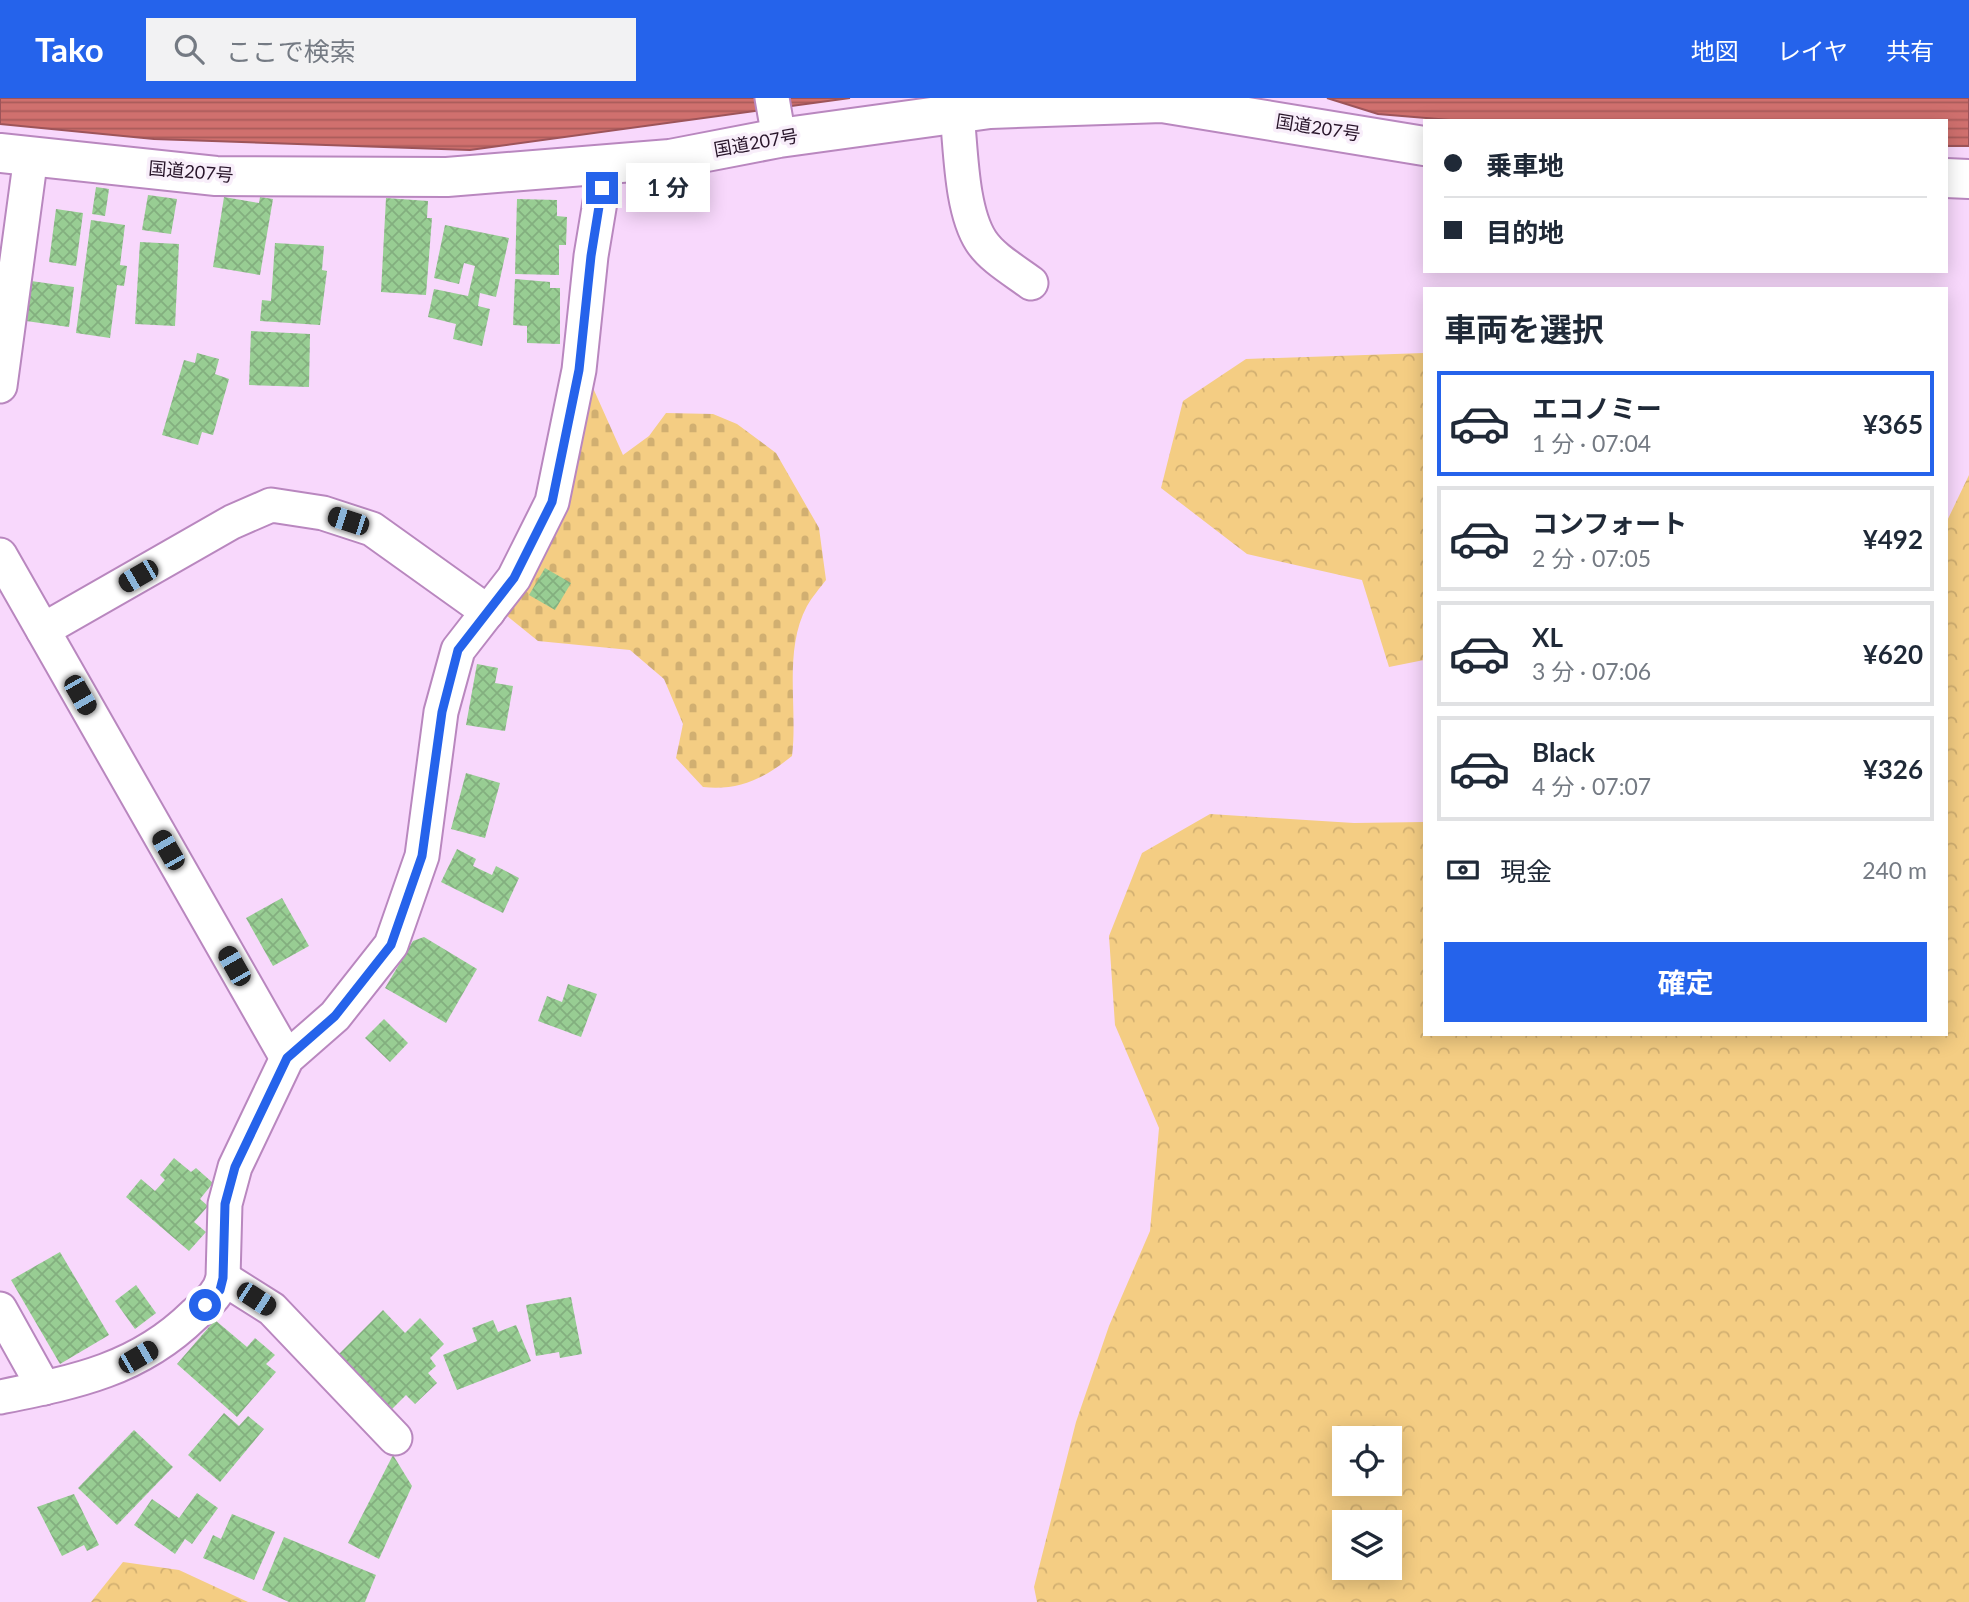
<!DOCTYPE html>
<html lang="ja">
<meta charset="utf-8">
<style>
:root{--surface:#fff;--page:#f2f2f3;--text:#1f2937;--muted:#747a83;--line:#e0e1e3;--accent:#2563eb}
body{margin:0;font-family:Lato,"Noto Sans JP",sans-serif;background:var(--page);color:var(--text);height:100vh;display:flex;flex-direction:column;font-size:26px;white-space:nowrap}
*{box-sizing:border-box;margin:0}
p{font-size:23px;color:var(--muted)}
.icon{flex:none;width:38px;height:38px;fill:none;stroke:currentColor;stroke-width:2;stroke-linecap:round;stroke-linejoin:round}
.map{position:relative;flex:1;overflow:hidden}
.side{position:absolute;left:1423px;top:189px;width:525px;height:749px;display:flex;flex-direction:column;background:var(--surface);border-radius:0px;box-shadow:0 4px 18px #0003}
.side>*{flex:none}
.guide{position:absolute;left:1423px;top:21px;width:525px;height:154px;border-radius:0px;box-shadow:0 4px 18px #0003;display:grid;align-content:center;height:154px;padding:0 21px;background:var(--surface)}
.controls{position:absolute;left:1332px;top:1328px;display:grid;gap:14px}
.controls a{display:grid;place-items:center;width:70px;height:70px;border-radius:0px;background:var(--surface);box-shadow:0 4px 18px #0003;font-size:35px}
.end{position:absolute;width:32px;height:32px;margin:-16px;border:9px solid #2563eb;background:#fff;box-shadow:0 0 0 4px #fff}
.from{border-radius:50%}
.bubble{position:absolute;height:49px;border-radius:0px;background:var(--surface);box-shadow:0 4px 18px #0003;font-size:23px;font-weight:700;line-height:49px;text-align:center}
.car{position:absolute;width:21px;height:42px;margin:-21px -10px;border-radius:9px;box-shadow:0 0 5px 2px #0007;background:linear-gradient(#222 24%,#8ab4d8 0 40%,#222 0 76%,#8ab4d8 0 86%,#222 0)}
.guide b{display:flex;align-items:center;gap:24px;height:66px;font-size:26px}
.guide b+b{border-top:2px solid var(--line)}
.guide i{width:18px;height:18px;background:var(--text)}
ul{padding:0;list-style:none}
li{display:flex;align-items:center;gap:21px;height:105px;margin:0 14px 10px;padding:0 7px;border:4px solid var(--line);border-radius:0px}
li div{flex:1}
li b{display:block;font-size:26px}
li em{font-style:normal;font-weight:700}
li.selected{border-color:var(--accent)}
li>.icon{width:63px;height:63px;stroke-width:1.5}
h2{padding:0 21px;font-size:32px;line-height:84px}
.pay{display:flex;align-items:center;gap:18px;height:77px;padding:0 21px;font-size:26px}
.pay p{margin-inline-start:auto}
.button{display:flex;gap:14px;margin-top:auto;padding:14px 21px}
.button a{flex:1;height:80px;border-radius:0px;background:var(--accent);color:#fff;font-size:28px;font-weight:700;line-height:80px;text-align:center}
header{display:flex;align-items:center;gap:42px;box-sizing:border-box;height:98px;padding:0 35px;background:var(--accent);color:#fff}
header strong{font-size:33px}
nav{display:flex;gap:38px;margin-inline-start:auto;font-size:24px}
.search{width:490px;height:63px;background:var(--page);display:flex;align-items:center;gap:18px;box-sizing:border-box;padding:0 24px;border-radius:0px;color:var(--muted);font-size:26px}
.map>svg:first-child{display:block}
.forest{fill:url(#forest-crowns);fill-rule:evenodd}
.cemetery{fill:url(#cemetery-stones)}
.water{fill:url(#water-rules);stroke:#9d5459;stroke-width:2}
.building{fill:url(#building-cross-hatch)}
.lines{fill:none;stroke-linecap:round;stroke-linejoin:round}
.minor-casing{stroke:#b987bf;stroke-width:37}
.highway-casing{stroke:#b987bf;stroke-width:42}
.minor{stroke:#fff;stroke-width:33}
.highway{stroke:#fff;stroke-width:38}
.route{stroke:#2563eb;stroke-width:9}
.labels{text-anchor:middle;stroke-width:7;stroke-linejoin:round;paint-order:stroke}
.street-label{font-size:18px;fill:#271429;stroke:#f8eefa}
</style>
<header>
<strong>Tako</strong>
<div class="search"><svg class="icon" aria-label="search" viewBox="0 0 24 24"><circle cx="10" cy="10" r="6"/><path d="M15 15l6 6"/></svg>ここで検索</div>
<nav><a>地図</a><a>レイヤ</a><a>共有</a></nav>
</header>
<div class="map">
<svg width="1969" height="1504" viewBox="0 0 1969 1504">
<defs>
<pattern id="forest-crowns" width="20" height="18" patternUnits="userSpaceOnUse" patternTransform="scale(1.75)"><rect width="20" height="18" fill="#f4cd83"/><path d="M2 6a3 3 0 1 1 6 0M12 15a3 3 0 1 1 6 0" fill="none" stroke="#d1af71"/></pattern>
<pattern id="cemetery-stones" width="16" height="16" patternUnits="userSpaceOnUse" patternTransform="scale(1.75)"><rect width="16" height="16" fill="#f4cd83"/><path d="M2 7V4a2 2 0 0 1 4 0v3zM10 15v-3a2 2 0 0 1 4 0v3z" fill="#d1af71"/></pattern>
<pattern id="water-rules" width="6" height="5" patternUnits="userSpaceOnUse" patternTransform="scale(1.75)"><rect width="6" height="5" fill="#d0706e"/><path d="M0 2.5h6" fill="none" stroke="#a95b5a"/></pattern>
<pattern id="building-cross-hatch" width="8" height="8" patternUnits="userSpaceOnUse" patternTransform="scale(1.75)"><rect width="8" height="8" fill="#98cd93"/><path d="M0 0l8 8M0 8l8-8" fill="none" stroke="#83af7f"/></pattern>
</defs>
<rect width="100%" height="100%" fill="#f8d8fc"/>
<g class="forest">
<path d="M 1424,255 L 1424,562 L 1389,569 L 1362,482 L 1247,456 L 1161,390 L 1183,303 L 1246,261 Z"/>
<path d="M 1969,377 L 1969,1504 L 1037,1504 L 1034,1489 L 1076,1324 L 1109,1228 L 1150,1133 L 1159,1030 L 1115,927 L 1109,838 L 1142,755 L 1210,716 L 1354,725 L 1424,724 L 1424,936 L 1946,936 L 1946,425 ZM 1344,1340 L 1390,1340 L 1390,1386 L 1344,1386 ZM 1344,1424 L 1390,1424 L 1390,1470 L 1344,1470 Z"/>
<path d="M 123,1464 L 179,1472 L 248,1504 L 91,1504 Z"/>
</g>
<path class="cemetery" d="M 589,281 L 623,357 L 649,338 L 666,315 L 713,316 L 737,326 L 776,355 L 819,430 L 826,482 C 820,490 812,499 807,508 C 783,553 798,609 792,658 C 765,680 739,693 703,689 L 676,660 L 683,626 L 664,581 L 630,552 L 538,543 L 501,513 Z"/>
<g class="water">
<path d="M 0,0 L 850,0 L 470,52 L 154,41 L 0,26 Z"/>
<path d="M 1327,0 L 1969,0 L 1969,48 L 1946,48 L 1946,23 L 1462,23 L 1378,16 Z"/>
</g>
<g class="building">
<path d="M 96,89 L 109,91 L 105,118 L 92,116 Z"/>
<path d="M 148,97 L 177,101 L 171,136 L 142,132 Z"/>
<path d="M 224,99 L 259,105 L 260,99 L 273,101 L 260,177 L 213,169 Z"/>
<path d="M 386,100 L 428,103 L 427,120 L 432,120 L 426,197 L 381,194 Z"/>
<path d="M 517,101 L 557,102 L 557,118 L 567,119 L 566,147 L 559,147 L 559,177 L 515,176 Z"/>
<path d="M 56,111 L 83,115 L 76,168 L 49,164 Z"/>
<path d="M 91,122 L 125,127 L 120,167 L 127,168 L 124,188 L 117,187 L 110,240 L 76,235 Z"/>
<path d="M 445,127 L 509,140 L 496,199 L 480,195 L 478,208 L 490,211 L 482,248 L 453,241 L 456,226 L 428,219 L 434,191 L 468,198 L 475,168 L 464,165 L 459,186 L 434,180 Z"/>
<path d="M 140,144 L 179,146 L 175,228 L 135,226 Z"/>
<path d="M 275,145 L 324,148 L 322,172 L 327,173 L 320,227 L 260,223 L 262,202 L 271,203 Z"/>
<path d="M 515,181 L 550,184 L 550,190 L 560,190 L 560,246 L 527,245 L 527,228 L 513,227 Z"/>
<path d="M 31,183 L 74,189 L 69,229 L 26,223 Z"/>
<path d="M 251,233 L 310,236 L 309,289 L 249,287 Z"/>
<path d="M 197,255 L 219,261 L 215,276 L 229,281 L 213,337 L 202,334 L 198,347 L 162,337 L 184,262 L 195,265 Z"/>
<path d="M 545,470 L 571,485 L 555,512 L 529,497 Z"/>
<path d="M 477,566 L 498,570 L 495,585 L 513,588 L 505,633 L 466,627 Z"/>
<path d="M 466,675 L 500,685 L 485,740 L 451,731 Z"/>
<path d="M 457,751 L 476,761 L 473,768 L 492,777 L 496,768 L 519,780 L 503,815 L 441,784 Z"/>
<path d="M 282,800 L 309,848 L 273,868 L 246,820 Z"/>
<path d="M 424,839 L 477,871 L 446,925 L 385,890 L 413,843 Z"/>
<path d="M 568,886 L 597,896 L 581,939 L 538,923 L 547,898 L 562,904 Z"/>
<path d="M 384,921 L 408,945 L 390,964 L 365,940 Z"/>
<path d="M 174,1060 L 191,1074 L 196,1070 L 213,1085 L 200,1101 L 208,1108 L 194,1124 L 206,1134 L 189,1153 L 126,1099 L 141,1081 L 155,1093 L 165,1082 L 160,1077 Z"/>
<path d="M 60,1154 L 109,1237 L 60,1266 L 11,1182 Z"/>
<path d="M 136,1187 L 156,1215 L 135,1231 L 115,1203 Z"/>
<path d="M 571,1199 L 582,1256 L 560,1260 L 559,1254 L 536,1258 L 526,1207 Z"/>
<path d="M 383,1212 L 405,1235 L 420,1220 L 444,1246 L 430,1260 L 436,1268 L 428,1275 L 437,1285 L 415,1306 L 406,1297 L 392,1311 L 339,1256 Z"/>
<path d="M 215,1222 L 247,1249 L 255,1240 L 275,1257 L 266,1266 L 276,1274 L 237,1319 L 177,1266 Z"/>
<path d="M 493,1222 L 498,1234 L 516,1227 L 531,1263 L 457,1292 L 443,1257 L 477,1243 L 472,1230 Z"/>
<path d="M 224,1315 L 239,1328 L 248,1318 L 264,1331 L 220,1384 L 188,1357 Z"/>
<path d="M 134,1332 L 173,1369 L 117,1427 L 78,1390 Z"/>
<path d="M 393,1357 L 412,1388 L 379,1461 L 348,1445 Z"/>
<path d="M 197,1395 L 218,1410 L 192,1446 L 185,1441 L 175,1456 L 134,1427 L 152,1401 L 179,1420 Z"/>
<path d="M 74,1396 L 99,1447 L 87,1453 L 84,1447 L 62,1458 L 37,1409 Z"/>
<path d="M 232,1416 L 275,1434 L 254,1482 L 203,1460 L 213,1437 L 221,1441 Z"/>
<path d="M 284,1439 L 376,1477 L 365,1504 L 289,1504 L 262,1492 Z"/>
</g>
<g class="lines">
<defs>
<g id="minor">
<path d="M 772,0 L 779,40"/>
<path d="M 957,16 C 961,52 961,112 981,143 C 992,160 1015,173 1031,185"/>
<path d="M 0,288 L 31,58"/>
<path d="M 0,457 L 287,960"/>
<path d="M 43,532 L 232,424 L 271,407 L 323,415 L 372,431 L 488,514"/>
<path d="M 223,1180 L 272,1211 L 395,1340"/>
<path d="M 0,1211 L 44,1290"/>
<path d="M 0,1299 C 75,1284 138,1272 194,1217 C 206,1206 219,1197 223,1180 L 225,1106 L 235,1069 L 287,960 L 335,918 L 391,847 L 422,758 L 441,614 L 458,552 L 514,480 L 552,404 L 579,272 L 591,158 L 606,68"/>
</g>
<g id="highway">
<path d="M 0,55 L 216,78 L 447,79 L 670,61 L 779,40 L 990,11 L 1162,5 L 1424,48"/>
<path d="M 1946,80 L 1969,81"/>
</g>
</defs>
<use href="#minor" class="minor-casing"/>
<use href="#highway" class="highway-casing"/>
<use href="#minor" class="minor"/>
<use href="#highway" class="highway"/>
</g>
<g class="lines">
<path class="route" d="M 205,1207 L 220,1192 L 223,1180 L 225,1106 L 235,1069 L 287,960 L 335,918 L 391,847 L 422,758 L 442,614 L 458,552 L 514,480 L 552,404 L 579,272 L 591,158 L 602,90"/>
</g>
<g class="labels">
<g class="street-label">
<text transform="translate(1318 30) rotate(9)" y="6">国道207号</text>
<text transform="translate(756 45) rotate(-10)" y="6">国道207号</text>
<text transform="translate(191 74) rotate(5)" y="6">国道207号</text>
</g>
</g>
</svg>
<div class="controls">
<a><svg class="icon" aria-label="locate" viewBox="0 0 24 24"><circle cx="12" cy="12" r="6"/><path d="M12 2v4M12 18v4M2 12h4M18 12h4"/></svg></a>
<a><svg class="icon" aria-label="layers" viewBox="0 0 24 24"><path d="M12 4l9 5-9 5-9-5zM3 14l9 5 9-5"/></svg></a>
</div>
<i class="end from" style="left:205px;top:1207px"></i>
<i class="end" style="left:602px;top:90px"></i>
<div class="bubble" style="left:626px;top:65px;width:84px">1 分</div>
<i class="car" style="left:348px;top:423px;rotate:288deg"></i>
<i class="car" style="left:138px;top:478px;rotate:240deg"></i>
<i class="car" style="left:80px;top:597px;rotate:150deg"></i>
<i class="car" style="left:168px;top:752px;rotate:330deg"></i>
<i class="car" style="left:234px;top:868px;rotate:330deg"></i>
<i class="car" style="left:256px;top:1201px;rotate:123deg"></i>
<i class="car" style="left:138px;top:1259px;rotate:60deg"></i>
<div class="guide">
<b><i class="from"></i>乗車地</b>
<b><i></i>目的地</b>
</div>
<section class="side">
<h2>車両を選択</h2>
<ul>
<li class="selected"><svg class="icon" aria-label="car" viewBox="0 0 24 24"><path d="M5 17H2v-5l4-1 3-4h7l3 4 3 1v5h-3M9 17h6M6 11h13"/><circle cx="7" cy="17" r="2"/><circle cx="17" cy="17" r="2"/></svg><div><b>エコノミー</b><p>1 分 · 07:04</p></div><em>¥365</em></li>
<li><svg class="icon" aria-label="car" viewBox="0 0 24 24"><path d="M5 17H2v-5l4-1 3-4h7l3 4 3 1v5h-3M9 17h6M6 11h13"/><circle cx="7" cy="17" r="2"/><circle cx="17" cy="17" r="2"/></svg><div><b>コンフォート</b><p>2 分 · 07:05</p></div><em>¥492</em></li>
<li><svg class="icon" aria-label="car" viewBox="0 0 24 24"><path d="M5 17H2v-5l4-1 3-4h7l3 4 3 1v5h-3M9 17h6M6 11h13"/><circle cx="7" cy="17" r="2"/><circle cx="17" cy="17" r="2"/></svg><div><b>XL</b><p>3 分 · 07:06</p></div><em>¥620</em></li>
<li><svg class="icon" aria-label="car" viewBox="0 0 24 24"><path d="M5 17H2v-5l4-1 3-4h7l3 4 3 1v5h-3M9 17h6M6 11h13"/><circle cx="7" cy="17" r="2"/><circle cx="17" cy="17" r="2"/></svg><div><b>Black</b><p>4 分 · 07:07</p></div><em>¥326</em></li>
</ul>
<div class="pay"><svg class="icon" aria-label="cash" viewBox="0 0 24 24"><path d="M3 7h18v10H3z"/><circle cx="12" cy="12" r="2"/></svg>現金<p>240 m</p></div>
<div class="button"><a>確定</a></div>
</section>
</div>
